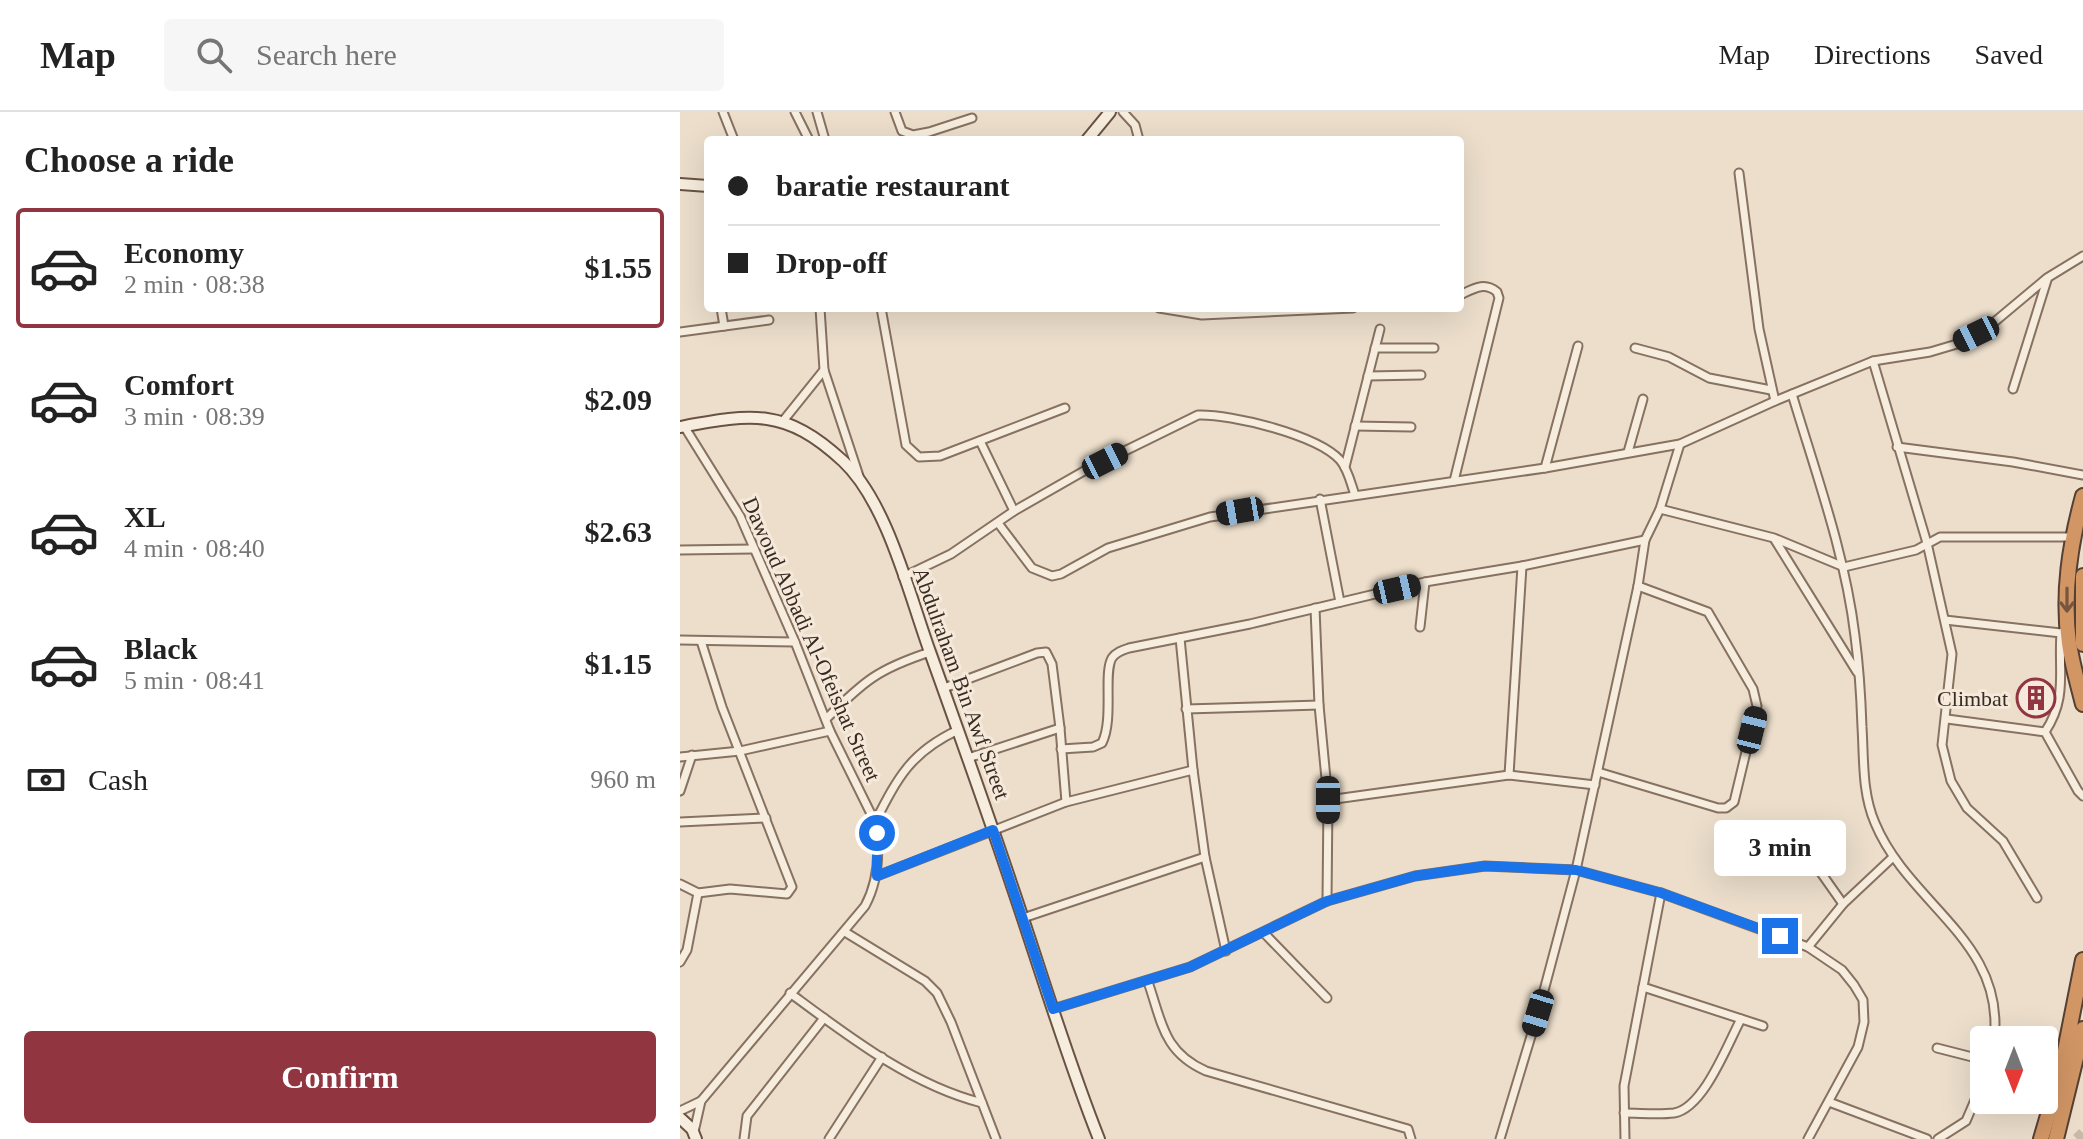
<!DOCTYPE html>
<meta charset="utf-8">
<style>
:root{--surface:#fff;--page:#f6f6f6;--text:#222;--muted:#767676;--line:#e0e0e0;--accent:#913540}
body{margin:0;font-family:Georgia,serif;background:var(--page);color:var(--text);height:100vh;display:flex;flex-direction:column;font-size:30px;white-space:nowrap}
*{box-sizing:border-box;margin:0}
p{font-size:26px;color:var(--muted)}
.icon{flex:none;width:44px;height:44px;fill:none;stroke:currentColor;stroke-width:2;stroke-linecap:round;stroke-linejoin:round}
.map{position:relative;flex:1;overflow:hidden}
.side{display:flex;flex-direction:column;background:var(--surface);width:680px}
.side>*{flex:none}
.banner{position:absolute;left:24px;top:24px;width:760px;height:176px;border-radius:8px;box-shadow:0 8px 32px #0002;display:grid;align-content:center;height:176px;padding:0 24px;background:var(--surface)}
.needle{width:52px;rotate:180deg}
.controls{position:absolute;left:1290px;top:914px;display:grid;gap:16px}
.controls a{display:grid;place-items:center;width:88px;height:88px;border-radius:8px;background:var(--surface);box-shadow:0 8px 32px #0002;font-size:40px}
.end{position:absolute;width:36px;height:36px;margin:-18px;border:10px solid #1a73e8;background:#fff;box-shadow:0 0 0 4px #fff}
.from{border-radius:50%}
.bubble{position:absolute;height:56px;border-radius:8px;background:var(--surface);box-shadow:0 8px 32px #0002;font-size:26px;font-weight:600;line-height:56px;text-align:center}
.car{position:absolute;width:24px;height:48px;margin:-24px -12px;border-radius:10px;box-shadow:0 0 6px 2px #0007;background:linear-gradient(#222 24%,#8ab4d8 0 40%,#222 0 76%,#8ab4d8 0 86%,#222 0)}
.banner b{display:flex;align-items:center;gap:28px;height:76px;font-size:30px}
.banner b+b{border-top:2px solid var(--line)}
.banner i{width:20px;height:20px;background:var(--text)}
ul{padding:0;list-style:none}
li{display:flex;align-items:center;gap:24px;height:120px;margin:0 16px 12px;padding:0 8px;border:4px solid transparent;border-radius:8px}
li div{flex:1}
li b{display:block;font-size:30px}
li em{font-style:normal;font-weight:600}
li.on{border-color:var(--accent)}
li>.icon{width:72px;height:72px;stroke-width:1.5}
h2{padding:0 24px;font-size:36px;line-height:96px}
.pay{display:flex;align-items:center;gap:20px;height:88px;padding:0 24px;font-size:30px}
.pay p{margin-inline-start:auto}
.primary-button{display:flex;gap:16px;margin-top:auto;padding:16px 24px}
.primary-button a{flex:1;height:92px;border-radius:8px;background:var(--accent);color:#fff;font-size:32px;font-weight:600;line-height:92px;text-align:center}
header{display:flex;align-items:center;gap:48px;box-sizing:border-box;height:112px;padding:0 40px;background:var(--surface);border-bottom:2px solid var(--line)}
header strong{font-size:38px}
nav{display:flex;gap:44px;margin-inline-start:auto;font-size:28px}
.search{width:560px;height:72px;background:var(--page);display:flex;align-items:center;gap:20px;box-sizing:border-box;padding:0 28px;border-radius:8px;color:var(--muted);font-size:30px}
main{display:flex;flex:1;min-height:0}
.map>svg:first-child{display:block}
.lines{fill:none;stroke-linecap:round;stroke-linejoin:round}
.primary-tunnel{stroke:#c8baa9;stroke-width:11;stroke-dasharray:11 5.5;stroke-linecap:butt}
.street-casing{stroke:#877160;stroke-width:11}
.secondary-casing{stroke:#695243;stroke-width:14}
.highway-casing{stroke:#564034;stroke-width:18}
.street{stroke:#f7edde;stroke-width:7}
.secondary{stroke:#f7edde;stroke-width:10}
.highway{stroke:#d29665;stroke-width:14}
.oneway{stroke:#76563d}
.route{stroke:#1a73e8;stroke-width:10}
.labels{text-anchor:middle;stroke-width:6;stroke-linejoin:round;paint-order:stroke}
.street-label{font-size:22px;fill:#392b22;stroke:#f4e9da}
.poi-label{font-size:22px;fill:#392b22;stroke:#f4e9da;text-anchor:end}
</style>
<header>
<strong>Map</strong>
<div class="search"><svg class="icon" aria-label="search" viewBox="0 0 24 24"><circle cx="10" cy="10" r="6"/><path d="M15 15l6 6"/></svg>Search here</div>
<nav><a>Map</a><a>Directions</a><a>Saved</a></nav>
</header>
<main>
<section class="side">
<h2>Choose a ride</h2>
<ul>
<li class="on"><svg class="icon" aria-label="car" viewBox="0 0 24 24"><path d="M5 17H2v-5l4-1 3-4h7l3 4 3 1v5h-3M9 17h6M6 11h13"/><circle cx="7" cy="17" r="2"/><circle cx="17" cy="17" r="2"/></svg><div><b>Economy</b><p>2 min · 08:38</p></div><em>$1.55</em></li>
<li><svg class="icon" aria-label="car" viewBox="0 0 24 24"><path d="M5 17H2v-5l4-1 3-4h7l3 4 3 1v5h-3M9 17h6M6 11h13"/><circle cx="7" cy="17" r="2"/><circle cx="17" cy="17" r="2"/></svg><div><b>Comfort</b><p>3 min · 08:39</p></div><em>$2.09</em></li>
<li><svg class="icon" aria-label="car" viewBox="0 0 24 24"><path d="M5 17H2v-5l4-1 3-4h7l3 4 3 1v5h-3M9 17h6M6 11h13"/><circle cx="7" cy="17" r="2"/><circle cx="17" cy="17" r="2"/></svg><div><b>XL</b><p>4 min · 08:40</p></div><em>$2.63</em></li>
<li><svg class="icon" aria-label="car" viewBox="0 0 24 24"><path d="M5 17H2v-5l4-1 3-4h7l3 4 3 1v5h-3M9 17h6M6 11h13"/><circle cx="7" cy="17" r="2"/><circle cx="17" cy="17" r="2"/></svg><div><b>Black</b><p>5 min · 08:41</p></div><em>$1.15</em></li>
</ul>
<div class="pay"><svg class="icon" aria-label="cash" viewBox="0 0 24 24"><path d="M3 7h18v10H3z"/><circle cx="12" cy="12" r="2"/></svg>Cash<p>960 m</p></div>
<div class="primary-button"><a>Confirm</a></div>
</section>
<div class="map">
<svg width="1403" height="1027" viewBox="0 0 1403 1027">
<rect width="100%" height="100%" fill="#ecdecb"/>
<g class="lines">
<path class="primary-tunnel" d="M 1397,1027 L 1403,1021"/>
<defs>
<g id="street">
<path d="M 43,0 L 54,28"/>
<path d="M 115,0 L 129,28"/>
<path d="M 137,0 L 145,28"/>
<path d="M 215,0 L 222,19 L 233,23 L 249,20 L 292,6"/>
<path d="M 443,0 L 455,13 L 459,28"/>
<path d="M 1059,61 L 1079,217 L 1095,289"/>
<path d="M 41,196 L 44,214"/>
<path d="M 140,196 L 144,258 L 179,364"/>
<path d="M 201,196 L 226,333 L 239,345 L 260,344 L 385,296"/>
<path d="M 479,196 L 522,203 L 673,196"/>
<path d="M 0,220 L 89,208"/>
<path d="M 695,236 L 754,236"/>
<path d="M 955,236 L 989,245 L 1029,266 L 1091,278"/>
<path d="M 1193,249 L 1247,431 L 1272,542 L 1262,633 L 1271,669 L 1287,696 L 1323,729 L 1357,786"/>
<path d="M 688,264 L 741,263"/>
<path d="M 1333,277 L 1367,168"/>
<path d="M 1112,282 C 1136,362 1165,441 1175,524 C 1179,554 1181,585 1182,615 C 1184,648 1182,681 1195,711 C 1229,793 1326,829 1314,928"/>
<path d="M 103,309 L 144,258"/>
<path d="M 4,314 L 60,404 L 115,530 L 150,619 L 195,710 C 200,739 199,768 185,794 L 21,989 L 14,1020"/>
<path d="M 675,314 L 731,315"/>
<path d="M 300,329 L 334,399"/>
<path d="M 1217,335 L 1333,350 L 1403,363"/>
<path d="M 948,340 L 963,287"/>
<path d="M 665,355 L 700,217"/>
<path d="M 865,356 L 898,234"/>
<path d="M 774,369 L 819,186 L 817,180 C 804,169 793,177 780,183"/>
<path d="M 640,387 L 660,490"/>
<path d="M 980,397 L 1094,426 L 1164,455 L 1236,438 L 1260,425 L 1394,425"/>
<path d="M 318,411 L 352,456 L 372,464 L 381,462 L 428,436 L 530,405 L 865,356 L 1000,332 L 1095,289 L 1193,249 L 1250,240 L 1277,232 L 1312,212 L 1367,166 L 1403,144"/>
<path d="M 1095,428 L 1177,560"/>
<path d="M 0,438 L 74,437"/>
<path d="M 223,465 L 271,442 L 334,399 L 404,359 L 518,303 C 552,302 637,323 660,348 C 668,357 671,372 675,383"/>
<path d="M 635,496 L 639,593 L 648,688 L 647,789"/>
<path d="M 1265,508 L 1381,521 L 1386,517"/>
<path d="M 740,515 L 745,470"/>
<path d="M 500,526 L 513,658 L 525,745 L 546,839"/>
<path d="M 0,528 L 115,530"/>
<path d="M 264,576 L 357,541 L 366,540 L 372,552 L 380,616"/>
<path d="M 506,597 L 639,593"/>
<path d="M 146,607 C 184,569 198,557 250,540"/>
<path d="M 1267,607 L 1365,620 L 1398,679 L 1403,684"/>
<path d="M 1365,620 C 1388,585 1378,560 1381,521"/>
<path d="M 381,637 L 413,635 L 422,631 C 434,607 423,561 432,546 C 436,540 443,538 449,536 L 570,512 L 745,470 L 842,454 L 965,428"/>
<path d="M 0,645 L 60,639 L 150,619"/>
<path d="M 288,646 L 380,616 L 386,690"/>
<path d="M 918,660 L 1038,696 L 1046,696 L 1054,690 L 1077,594 L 1073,577 L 1028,500 L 958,474"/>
<path d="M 829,663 L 842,454"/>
<path d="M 0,679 L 12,643"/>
<path d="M 648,688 L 829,663 L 915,673"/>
<path d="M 0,710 L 86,706"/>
<path d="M 195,710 C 218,665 231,640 278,618"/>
<path d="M 1125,738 L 1163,792"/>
<path d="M 197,764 L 386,690 L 513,658"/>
<path d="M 0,772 L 18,781 L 7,838 L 0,850"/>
<path d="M 18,781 L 50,777 L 107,782 L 112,775 L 42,595 L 21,529"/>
<path d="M 343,806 L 525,745"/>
<path d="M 165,820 L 245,869 L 257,881 L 271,910 L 316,1027"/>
<path d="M 584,821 L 647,886"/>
<path d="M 1128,835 L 1163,792 L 1212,746"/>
<path d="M 468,870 C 482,910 483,940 526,959 L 728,1017 L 731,1027"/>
<path d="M 963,875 L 1083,914"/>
<path d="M 110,881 C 168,924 231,973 302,991"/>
<path d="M 373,897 L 510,855 L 647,789 L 735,764 L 805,754 L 896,758 L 981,781 L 1128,835 L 1162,858 L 1174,873 L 1183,888 L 1184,910 L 1178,935 L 1128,1027"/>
<path d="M 1257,936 L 1304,948"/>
<path d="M 1149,990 L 1247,1027"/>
<path d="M 0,999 L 21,989"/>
<path d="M 944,1001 C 960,1001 978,1003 994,1001 C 1024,996 1048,931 1061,907"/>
<path d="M 64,1027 L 67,1004 L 144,906"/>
<path d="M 149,1027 L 202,945"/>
<path d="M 820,1027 L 858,901 L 896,758 L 958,474 L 965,428 L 980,397 L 1000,332"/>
<path d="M 945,1027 L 944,974 L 981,781"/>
<path d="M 1258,1027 L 1286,1009 L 1304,967"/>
</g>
<g id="secondary">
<path d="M 407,28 L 430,0"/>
<path d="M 0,72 L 28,74"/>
<path d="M 0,315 C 71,302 105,295 163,349 C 207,390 229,482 250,540 C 278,618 306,696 332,774 C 361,859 386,944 419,1027"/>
<path d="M 0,1006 L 12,1017 L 16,1027"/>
</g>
<g id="highway">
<path d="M 1403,384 C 1390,432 1382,481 1389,531 C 1392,552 1398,572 1403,592"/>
<path d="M 1403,464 L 1403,532"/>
<path d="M 1361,1027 L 1381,959 L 1403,848"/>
<path d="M 1376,1027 L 1403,917"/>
</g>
</defs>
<use href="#street" class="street-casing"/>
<use href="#secondary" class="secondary-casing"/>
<use href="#highway" class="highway-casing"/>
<use href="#street" class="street"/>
<use href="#secondary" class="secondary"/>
<use href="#highway" class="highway"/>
</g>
<defs><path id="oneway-shaft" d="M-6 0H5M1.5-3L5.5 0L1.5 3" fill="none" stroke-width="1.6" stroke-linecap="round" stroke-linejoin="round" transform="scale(2)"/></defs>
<use class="oneway" href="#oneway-shaft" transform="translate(1387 488) rotate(90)"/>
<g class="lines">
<path class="route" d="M 197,721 L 197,764 L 313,718 L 373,897 L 510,855 L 647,789 L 735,764 L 805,754 L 896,758 L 981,781 L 1100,824"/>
</g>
<defs>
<symbol id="building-ring" viewBox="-11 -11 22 22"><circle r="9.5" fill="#f4e9da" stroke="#913540" stroke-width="1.5"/><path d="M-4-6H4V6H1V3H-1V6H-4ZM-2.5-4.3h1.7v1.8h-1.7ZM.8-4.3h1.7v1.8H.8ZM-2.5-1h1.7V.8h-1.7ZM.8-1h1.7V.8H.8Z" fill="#913540"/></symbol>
</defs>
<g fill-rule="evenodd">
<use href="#building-ring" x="1334" y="564" width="44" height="44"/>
</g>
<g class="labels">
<g class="street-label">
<text transform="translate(132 527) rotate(66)" y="8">Dawoud Abbadi Al-Ofeishat Street</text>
<text transform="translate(282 571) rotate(70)" y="8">Abdulraham Bin Awf Street</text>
</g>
<g class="poi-label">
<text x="1328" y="594">Climbat</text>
</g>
</g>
</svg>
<div class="controls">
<a><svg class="needle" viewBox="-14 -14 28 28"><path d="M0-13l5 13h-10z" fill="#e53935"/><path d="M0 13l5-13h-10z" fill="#767676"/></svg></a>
</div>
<i class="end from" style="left:197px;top:721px"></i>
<i class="end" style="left:1100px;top:824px"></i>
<div class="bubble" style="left:1034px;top:708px;width:132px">3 min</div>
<i class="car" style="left:1296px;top:222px;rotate:244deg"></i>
<i class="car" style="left:425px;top:349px;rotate:63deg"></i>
<i class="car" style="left:560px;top:399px;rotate:260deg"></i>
<i class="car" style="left:717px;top:477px;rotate:77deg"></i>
<i class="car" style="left:1072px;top:618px;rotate:14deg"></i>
<i class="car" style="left:648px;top:688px;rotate:180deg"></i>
<i class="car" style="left:858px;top:901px;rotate:197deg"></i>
<div class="banner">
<b><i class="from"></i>baratie restaurant</b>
<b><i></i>Drop-off</b>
</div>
</div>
</main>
